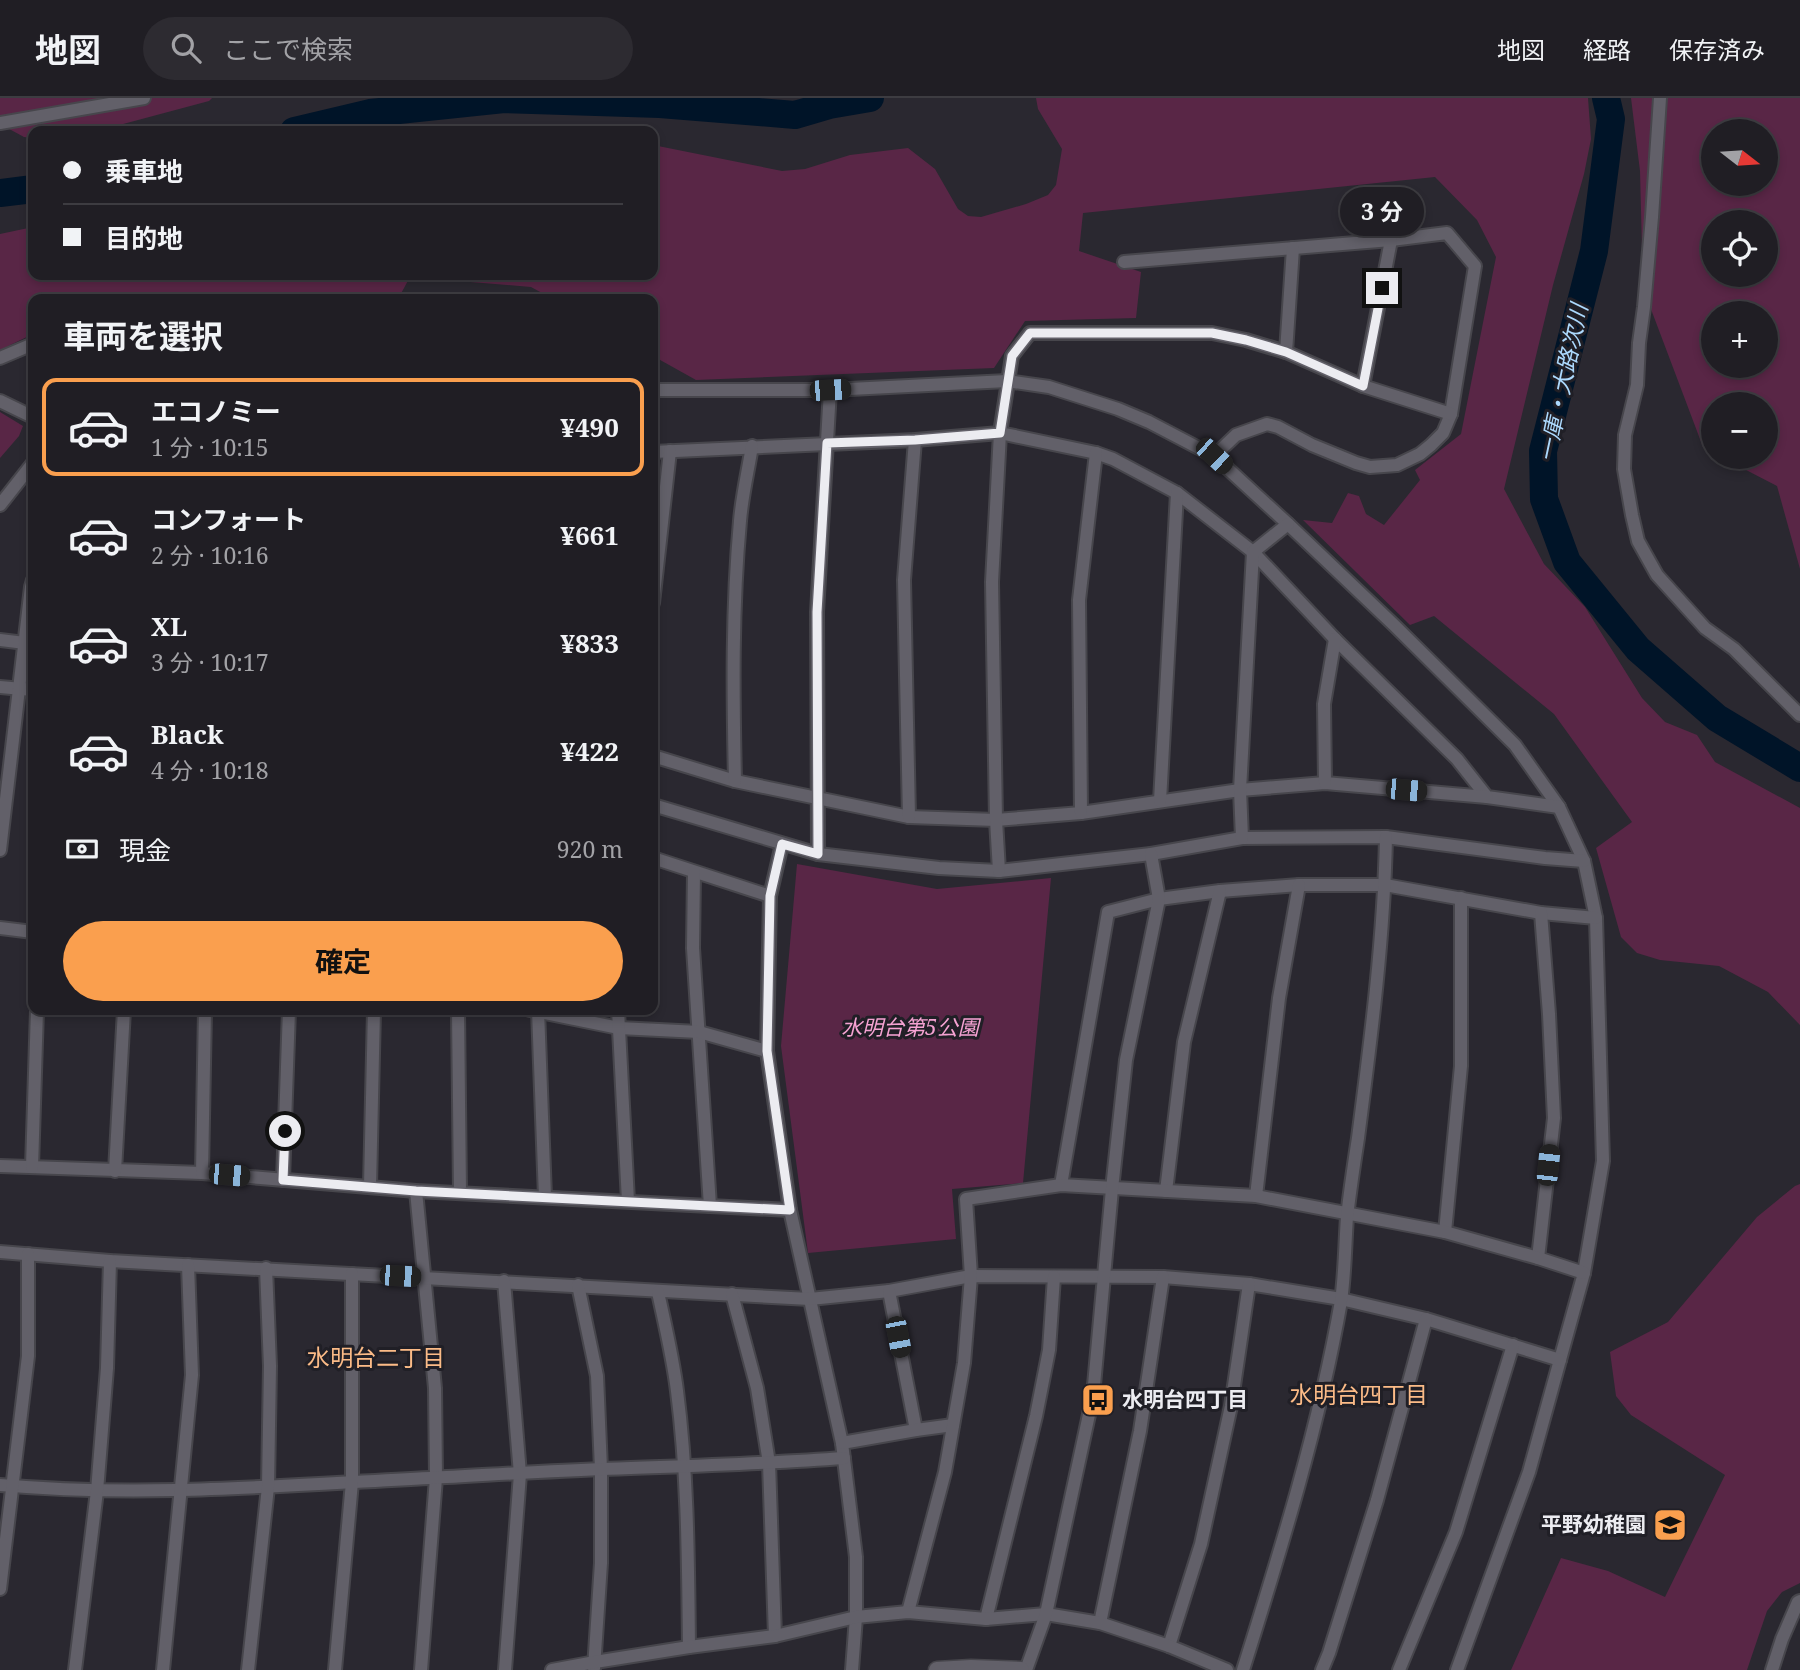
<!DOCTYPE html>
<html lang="ja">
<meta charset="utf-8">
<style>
:root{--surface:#201e24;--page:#2d2b31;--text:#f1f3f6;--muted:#a2a2a6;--line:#3d3c41;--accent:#fa9f4e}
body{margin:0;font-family:"Noto Serif","Noto Sans JP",serif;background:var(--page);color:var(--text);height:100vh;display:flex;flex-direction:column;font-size:26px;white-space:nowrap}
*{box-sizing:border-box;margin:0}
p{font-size:23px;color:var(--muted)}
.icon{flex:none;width:38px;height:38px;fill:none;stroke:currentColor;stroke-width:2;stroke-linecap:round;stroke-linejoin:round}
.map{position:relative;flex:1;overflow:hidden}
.drawer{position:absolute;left:28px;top:196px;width:630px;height:721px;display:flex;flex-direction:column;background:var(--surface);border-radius:14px;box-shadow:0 4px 10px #0003,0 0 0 2px var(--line)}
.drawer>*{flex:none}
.guide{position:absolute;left:28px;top:28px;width:630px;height:154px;border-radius:14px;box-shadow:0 4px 10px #0003,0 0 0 2px var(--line);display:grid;align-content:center;height:154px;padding:0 35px;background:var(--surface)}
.needle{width:46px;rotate:107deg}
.tools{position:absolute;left:1701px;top:21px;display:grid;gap:14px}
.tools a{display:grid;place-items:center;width:77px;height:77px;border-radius:50%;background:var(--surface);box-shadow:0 4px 10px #0003,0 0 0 2px var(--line);font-size:35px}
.end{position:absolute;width:32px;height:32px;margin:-16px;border:9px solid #ececf1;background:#111;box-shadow:0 0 0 4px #111}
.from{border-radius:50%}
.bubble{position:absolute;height:49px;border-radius:24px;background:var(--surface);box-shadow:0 4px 10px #0003,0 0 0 2px var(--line);font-size:23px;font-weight:700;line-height:49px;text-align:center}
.car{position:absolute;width:21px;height:42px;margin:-21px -10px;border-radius:9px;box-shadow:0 0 5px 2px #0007;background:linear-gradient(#222 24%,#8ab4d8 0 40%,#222 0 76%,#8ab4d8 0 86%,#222 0)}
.guide b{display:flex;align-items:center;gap:24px;height:66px;font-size:26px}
.guide b+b{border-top:2px solid var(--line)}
.guide i{width:18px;height:18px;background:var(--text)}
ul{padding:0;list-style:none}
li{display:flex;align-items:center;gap:21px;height:98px;margin:0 14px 10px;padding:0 21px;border:4px solid transparent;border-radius:14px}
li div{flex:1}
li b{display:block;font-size:26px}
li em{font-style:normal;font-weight:700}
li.on{border-color:var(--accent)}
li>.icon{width:63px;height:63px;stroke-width:1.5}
h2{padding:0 35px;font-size:32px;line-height:84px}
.pay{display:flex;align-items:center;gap:18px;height:77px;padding:0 35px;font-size:26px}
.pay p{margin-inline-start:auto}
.action{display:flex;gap:14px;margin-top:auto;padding:14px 35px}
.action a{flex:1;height:80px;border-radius:42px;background:var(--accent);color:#111;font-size:28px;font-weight:700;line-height:80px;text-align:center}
header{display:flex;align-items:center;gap:42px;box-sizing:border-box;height:98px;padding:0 35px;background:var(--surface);border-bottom:2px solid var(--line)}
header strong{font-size:33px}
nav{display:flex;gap:38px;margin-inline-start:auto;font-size:24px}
.search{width:490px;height:63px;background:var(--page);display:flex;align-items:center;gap:18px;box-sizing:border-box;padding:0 24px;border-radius:38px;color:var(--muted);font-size:26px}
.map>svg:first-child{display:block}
.green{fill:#592646;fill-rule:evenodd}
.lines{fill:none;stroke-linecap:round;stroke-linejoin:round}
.river{stroke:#001428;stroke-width:28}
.minor-casing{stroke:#47464c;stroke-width:16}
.tertiary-casing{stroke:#47464c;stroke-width:19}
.minor{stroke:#626069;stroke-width:12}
.tertiary{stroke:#626069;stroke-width:16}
.route{stroke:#ececf1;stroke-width:9}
.labels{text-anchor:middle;stroke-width:6;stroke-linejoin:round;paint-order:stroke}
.park-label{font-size:21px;font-style:italic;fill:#f5a2d2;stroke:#201f26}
.poi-label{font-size:21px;font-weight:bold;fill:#ececf1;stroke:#201f26;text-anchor:start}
.water-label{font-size:23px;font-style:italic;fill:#acd9fd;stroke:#201f26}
.neighbourhood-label{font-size:23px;fill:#fbbb87;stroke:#201f26}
</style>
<header>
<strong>地図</strong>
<div class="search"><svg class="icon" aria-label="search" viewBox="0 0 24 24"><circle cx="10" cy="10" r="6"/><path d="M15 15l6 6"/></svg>ここで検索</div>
<nav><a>地図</a><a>経路</a><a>保存済み</a></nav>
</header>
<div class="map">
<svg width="1800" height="1572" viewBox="0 0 1800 1572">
<rect width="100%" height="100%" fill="#2a2830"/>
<g class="green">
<path d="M 0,0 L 212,0 L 209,3 L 97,33 L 33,33 L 33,40 L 24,39 L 0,26 Z"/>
<path d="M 1036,0 L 1588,0 L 1591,41 L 1584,76 L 1553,187 L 1504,391 L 1544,466 L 1585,509 L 1642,600 L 1665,624 L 1697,637 L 1715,664 L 1800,710 L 1800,927 L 1768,894 L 1719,868 L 1660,862 L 1637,855 L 1621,839 L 1596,750 L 1632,724 L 1554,616 L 1434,518 L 1410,527 L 1303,422 L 1332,425 L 1348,395 L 1359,398 L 1366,416 L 1384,427 L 1420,382 L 1415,372 L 1461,336 L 1496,159 L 1477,122 L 1435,79 L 1083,115 L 1079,153 L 1141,174 L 1136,220 L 1025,223 L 994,270 L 696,282 L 653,258 L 653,201 L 553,201 L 531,189 L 410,179 L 398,201 L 33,201 L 33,236 L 0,252 L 0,136 L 33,129 L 33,177 L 653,177 L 653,47 L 782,73 L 805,71 L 850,57 L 908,50 L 935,71 L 958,111 L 968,118 L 981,119 L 1026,106 L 1048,97 L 1056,87 L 1062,51 L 1038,11 Z"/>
<path d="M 1631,0 L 1800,0 L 1800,471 L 1777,388 L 1721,359 L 1766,359 L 1766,306 L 1713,306 L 1713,355 L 1703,349 L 1643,190 L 1640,73 ZM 1713,33 L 1766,33 L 1766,86 L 1713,86 ZM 1713,124 L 1766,124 L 1766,177 L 1713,177 ZM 1713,215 L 1766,215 L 1766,268 L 1713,268 Z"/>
<path d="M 0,314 L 23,328 L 19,338 L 0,360 Z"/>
<path d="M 797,766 L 937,791 L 1051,780 L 1023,1085 L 952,1091 L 956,1141 L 808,1155 L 781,948 Z"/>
<path d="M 1800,1086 L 1800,1485 L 1782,1494 L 1767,1513 L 1747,1572 L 1511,1572 L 1561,1460 L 1608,1473 L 1665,1499 L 1725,1377 L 1631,1317 L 1616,1298 L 1610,1254 L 1668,1224 L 1757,1119 L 1795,1088 Z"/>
</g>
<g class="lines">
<g class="river">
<path d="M 1606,0 L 1611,21 L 1594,153 L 1543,353 L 1544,401 L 1567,464 L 1638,551 L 1717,620 L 1800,670"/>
<path d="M 294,33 L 370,15 L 504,1 L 660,6 L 795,17 L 829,7 L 870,0"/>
<path d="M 0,95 L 33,91"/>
</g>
<defs>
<g id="minor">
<path d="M 1660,0 L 1652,119 L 1644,209 L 1639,245 L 1637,287 L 1625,337 L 1624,371 L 1632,417 L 1638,443 L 1657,477 L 1705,530 L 1734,551 L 1800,617"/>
<path d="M 0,25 L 144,0"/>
<path d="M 1124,164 L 1391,142 L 1447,135 L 1475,168 L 1451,316 L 1443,335 L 1431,347 L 1420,356 L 1397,367 L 1370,369 L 1356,365 L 1312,347 L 1278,329 L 1267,326 L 1236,337 L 1214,358"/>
<path d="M 1286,254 L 1293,150"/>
<path d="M 0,260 L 33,246"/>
<path d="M 1363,288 L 1391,142"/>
<path d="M 653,292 L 830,292 L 1007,283 L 1049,289 L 1118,311 L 1149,324 L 1214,358 L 1288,426 L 1395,528 L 1515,647 L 1559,709 L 1584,763 L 1596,820 L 1603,1063 L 1584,1175 L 1529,1374 L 1457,1572"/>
<path d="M 0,303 L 33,319"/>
<path d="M 653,354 L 915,342 L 1000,335 L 1096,355 L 1113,361 L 1177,395 L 1253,454 L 1335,541 L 1457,661 L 1487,699 L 1559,709"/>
<path d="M 0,407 L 33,365"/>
<path d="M 653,505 L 670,353"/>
<path d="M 0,542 L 33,546"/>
<path d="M 0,589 L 33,592"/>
<path d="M 653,658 L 735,683 L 909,719 L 996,722 L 1081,715 L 1240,692 L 1325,685 L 1487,699"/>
<path d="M 735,683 C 733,596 732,510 740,423 C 742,398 748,373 752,348"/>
<path d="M 1325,685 L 1324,606 L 1335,541"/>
<path d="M 1160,703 L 1177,395"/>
<path d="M 653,707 L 818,756 L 939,770 L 999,773 L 1151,756 L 1242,740 L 1386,739 L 1545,760 L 1584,763"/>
<path d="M 1081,715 L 1079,502 L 1096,355"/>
<path d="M 909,719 L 904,482 L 915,342"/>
<path d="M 1242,740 L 1240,692 L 1253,454 L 1288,426"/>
<path d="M 0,752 L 31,489 L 33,482"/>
<path d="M 818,756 L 817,514 L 830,292"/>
<path d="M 653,760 L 770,798 L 782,746"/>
<path d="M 999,773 L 996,722 L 992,484 L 1000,335 L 1012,258 L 1030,235 L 1212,235 L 1246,242 L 1286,254 L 1363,288 L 1451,316"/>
<path d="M 694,774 L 693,850 L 710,1108"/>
<path d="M 770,798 L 767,953 L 790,1112 L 842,1345 L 856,1459 L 856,1519 L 852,1572"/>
<path d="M 0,830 L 33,834"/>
<path d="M 458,912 L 460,1094"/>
<path d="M 530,912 L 619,930 L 699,934 L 767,953"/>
<path d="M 538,912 L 545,1099"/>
<path d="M 618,912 L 628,1103"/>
<path d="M 0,1068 L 202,1075 L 416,1093 L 790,1112"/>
<path d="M 32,1069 L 37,912"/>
<path d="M 115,1073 L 124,912"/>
<path d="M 202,1075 L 205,912"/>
<path d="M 283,1082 L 289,912"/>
<path d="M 1061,1087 L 1108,814 L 1159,801 L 1220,793 L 1299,787 L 1385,787 L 1541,815 L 1596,820"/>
<path d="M 370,1088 L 374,912"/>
<path d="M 416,1093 L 435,1290 L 436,1380 L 421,1572"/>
<path d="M 1166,1093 L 1184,944 L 1220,793"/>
<path d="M 1256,1098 L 1279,900 L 1299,787"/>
<path d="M 1445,1134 L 1461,968 L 1461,800"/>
<path d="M 0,1154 L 110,1163 L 810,1201 L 889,1193 L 971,1178 L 1163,1179 L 1249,1186 L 1341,1201 L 1426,1221 L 1560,1262"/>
<path d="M 1538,1160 L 1554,1020 L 1549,916 L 1541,815"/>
<path d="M 504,1183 L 520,1376 L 505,1572"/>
<path d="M 578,1187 L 597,1278 L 601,1371 L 601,1465 L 594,1570"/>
<path d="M 889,1193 L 916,1332"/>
<path d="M 658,1194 C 665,1227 673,1260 677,1293 C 688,1378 688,1464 689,1549"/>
<path d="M 732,1196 L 757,1290 L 769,1365 L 775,1538"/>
<path d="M 842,1345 L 916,1332 L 953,1327"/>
<path d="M 0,1387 C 143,1400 287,1387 430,1380 C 488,1377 547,1373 605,1371 C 685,1368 764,1366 844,1360"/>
<path d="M 0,1491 L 28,1258 L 28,1156"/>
<path d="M 908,1514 L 945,1374 L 964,1265 L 971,1178 L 966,1101 L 1061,1087 L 1256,1098 L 1445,1134 L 1538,1160 L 1584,1175"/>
<path d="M 986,1521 L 1036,1318 L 1049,1252 L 1054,1179"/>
<path d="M 1100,1525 L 1140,1333 L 1163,1179"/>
<path d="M 1169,1548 L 1201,1446 L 1231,1308 L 1249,1186"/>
<path d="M 75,1572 L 97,1393 L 107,1270 L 110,1163"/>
<path d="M 163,1572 L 192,1277 L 188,1167"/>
<path d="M 248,1572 L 268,1389 L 270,1268 L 266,1170"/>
<path d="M 335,1572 L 352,1384 L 352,1176"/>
<path d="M 552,1572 L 595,1564 L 689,1549 L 775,1538 L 856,1519 L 908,1514 L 986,1521 L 1046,1516 L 1100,1525 L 1169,1548 L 1227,1572"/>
<path d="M 1026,1572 L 1046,1516 L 1093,1298 L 1112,1091 L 1126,962 L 1159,801 L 1151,756"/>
<path d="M 1243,1572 C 1281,1451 1319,1329 1341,1203 C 1345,1176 1345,1147 1347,1119 C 1350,1092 1354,1066 1358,1040 C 1371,940 1384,840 1386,739"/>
<path d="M 1322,1572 L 1329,1555 L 1377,1402 L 1426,1221"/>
<path d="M 1399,1572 L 1456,1434 L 1513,1247"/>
<path d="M 1772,1572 L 1782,1541 L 1798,1504 L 1800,1503"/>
</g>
<path id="tertiary" d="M 937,1572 L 971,1570 L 1021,1572"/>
</defs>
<use href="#minor" class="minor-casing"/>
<use href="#tertiary" class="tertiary-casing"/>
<use href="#minor" class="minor"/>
<use href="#tertiary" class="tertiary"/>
</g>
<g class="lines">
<path class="route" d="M 285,1033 L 283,1082 L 416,1093 L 790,1112 L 767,953 L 770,798 L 782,746 L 818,756 L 817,514 L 827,345 L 915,342 L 1000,335 L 1012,258 L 1030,235 L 1212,235 L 1246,242 L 1286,254 L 1363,288 L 1382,190"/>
</g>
<defs>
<symbol id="bus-square" viewBox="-11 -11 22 22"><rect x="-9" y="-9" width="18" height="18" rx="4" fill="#fa9f4e" stroke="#201f26"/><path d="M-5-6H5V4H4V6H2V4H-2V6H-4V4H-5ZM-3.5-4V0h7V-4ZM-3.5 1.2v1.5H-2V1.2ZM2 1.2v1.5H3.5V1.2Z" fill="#111"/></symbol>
<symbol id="school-square" viewBox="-11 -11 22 22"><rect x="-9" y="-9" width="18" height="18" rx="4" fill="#fa9f4e" stroke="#201f26"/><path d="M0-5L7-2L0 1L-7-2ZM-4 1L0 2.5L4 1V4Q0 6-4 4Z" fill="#111"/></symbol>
</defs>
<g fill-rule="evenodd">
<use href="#bus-square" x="1079" y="1283" width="38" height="38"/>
<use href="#school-square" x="1651" y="1408" width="38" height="38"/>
</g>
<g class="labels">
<g class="park-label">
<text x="910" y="937">水明台第5公園</text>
</g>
<g class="poi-label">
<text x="1122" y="1309">水明台四丁目</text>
<text x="1646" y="1434" text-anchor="end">平野幼稚園</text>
</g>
<g class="water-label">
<text transform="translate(1563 285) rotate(-78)" y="8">一庫・大路次川</text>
</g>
<g class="neighbourhood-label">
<text x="376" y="1268">水明台二丁目</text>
<text x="1359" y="1305">水明台四丁目</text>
</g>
</g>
</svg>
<div class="tools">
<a><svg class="needle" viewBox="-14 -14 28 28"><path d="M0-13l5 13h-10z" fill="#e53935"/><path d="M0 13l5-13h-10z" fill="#a2a2a6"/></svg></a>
<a><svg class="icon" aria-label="locate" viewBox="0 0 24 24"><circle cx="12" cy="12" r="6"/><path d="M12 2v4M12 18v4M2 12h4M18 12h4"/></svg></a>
<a>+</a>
<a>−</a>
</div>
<i class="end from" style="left:285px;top:1033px"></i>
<i class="end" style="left:1382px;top:190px"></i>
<div class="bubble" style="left:1340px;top:89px;width:84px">3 分</div>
<i class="car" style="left:830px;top:292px;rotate:87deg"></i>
<i class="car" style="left:1214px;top:358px;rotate:133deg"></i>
<i class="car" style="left:1406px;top:692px;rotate:95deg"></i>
<i class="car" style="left:1548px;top:1067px;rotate:6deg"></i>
<i class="car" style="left:229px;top:1077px;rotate:95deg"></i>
<i class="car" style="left:400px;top:1178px;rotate:93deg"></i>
<i class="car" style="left:898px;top:1239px;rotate:169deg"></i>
<div class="guide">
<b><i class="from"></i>乗車地</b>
<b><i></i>目的地</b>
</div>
<section class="drawer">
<h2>車両を選択</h2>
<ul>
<li class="on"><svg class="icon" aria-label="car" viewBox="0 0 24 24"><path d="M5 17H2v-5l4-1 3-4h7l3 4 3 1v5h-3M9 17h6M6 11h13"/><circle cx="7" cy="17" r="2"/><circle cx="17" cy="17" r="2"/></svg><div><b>エコノミー</b><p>1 分 · 10:15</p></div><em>¥490</em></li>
<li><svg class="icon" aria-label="car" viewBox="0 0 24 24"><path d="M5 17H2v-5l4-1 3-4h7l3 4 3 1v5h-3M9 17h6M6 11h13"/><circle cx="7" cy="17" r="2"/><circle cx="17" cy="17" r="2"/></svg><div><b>コンフォート</b><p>2 分 · 10:16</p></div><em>¥661</em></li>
<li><svg class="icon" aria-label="car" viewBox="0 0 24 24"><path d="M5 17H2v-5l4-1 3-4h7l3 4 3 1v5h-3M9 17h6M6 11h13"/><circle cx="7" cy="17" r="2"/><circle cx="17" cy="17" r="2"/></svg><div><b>XL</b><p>3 分 · 10:17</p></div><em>¥833</em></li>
<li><svg class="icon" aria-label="car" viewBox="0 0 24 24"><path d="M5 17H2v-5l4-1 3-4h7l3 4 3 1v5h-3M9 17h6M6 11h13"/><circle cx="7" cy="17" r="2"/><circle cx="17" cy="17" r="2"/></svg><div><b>Black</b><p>4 分 · 10:18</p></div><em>¥422</em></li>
</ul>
<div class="pay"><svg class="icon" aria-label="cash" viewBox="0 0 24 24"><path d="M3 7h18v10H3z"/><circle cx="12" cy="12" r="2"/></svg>現金<p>920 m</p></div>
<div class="action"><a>確定</a></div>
</section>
</div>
